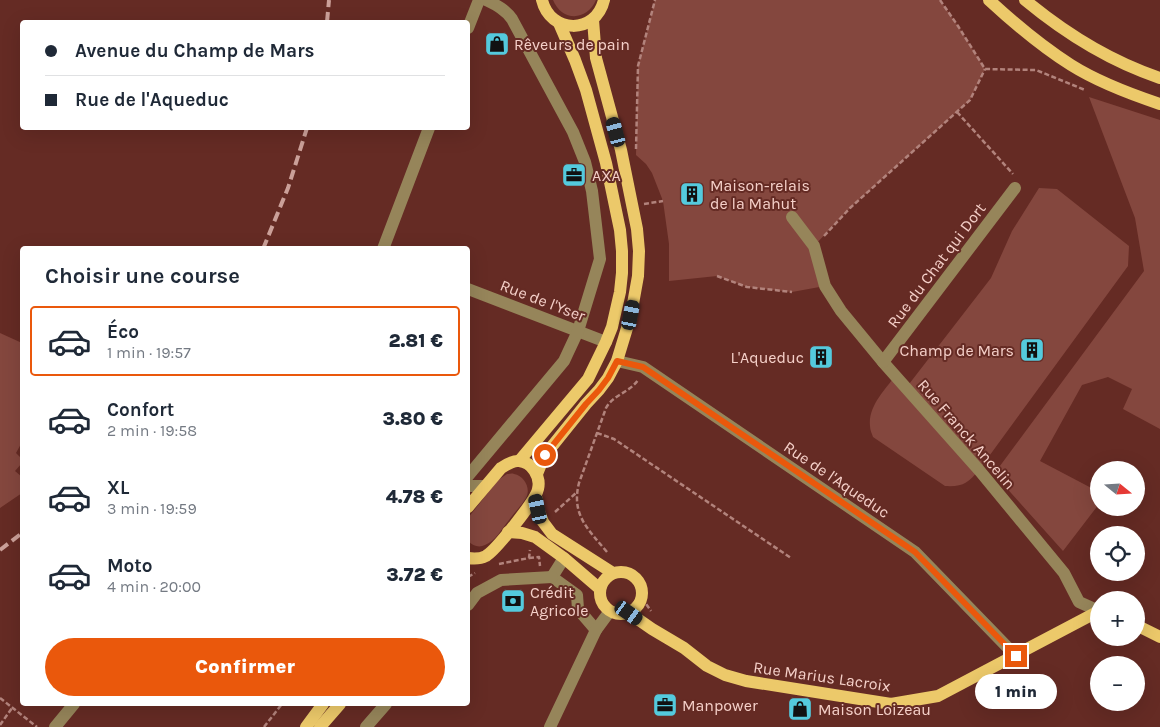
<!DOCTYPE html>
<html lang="fr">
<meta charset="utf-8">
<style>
:root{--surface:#fff;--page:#f6f6f7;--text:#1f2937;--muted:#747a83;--line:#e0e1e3;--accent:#ea580c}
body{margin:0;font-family:Karla,sans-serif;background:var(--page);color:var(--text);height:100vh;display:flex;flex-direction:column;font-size:19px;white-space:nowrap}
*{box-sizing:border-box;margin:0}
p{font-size:16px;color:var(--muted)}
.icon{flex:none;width:28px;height:28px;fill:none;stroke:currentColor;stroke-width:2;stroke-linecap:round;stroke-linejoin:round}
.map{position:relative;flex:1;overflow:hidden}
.sheet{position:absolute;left:20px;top:246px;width:450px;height:460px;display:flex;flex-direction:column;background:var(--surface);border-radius:5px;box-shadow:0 5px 20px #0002}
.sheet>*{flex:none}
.banner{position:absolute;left:20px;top:20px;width:450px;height:110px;border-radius:5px;box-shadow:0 5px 20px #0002;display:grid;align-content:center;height:110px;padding:0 25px;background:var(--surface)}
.needle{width:32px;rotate:108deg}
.fabs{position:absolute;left:1090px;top:461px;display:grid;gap:10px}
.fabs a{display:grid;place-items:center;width:55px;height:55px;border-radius:50%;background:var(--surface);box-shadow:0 5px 20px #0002;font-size:25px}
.end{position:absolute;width:22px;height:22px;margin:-11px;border:6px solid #ea580c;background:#fff;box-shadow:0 0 0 2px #fff}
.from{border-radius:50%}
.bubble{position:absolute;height:35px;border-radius:18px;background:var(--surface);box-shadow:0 5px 20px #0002;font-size:16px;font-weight:800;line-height:35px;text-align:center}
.car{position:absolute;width:15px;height:30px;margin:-15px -8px;border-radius:6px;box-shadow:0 0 4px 1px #0007;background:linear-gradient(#222 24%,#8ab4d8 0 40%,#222 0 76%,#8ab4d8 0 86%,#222 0)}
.banner b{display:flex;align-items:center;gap:18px;height:48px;font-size:19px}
.banner b+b{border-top:1px solid var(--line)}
.banner i{width:12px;height:12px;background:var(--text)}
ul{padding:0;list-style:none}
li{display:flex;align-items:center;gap:15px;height:70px;margin:0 10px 8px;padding:0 15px;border:2px solid transparent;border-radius:5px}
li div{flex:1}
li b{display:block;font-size:19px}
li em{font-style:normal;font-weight:800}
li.active{border-color:var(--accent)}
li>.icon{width:45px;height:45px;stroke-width:1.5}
h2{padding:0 25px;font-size:22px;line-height:60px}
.action{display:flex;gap:10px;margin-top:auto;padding:10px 25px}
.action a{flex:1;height:58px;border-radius:30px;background:var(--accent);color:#fff;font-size:20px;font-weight:800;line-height:58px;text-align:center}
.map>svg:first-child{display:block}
.green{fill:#84473e}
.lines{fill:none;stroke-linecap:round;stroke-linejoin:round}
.path{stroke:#b2837c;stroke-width:2.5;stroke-dasharray:5 2.5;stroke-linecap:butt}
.minor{stroke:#96855a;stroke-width:12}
.major{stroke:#ecc96a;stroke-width:12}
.rail{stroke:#cba099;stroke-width:4;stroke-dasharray:10 5;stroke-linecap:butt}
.route{stroke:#ea580c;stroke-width:6}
.labels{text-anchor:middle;stroke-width:4;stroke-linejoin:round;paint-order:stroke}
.poi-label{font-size:16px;fill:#f5d0c9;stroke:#652b24;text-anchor:start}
.street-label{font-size:16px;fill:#f5d0c9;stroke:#652b24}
</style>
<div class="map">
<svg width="1160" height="727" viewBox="0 0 1160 727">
<rect width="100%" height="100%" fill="#652b24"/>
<g class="green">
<path d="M 553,0 L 596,0 C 587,21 562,22 553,0 Z"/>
<path d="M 655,0 L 940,0 L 958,26 L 985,69 L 970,100 L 850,208 L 814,246 L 825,286 L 792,292 L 747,287 L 717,276 L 669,281 L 669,244 L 663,201 L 652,173 L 646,164 L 636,155 L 638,66 Z"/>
<path d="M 1089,97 L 1160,120 L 1160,429 L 1123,409 L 1132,389 L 1108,377 L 1082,385 L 1040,461 L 1099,492 L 1099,504 L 1063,551 L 994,474 L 1144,271 L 1135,218 Z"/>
<path d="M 1039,188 L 1057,189 L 1129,246 L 1128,266 L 979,470 C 968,483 963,487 945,486 L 873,437 C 872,434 870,430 870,426 C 868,406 885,390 895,376 L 906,388 L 991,278 L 1012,231 Z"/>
<path d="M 0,333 L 22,343 L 22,442 L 16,453 L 22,459 L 22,463 L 15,471 L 22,477 L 22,493 L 0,508 Z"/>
<path d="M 507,474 C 509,474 512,473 514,474 C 525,476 531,489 526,498 C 521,506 514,513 509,520 C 502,528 496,541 485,545 C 479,548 473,546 468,541 L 468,518 L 498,480 Z"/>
</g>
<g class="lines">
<g class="path">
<path d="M 940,0 L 958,26 L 985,69 L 1036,70 L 1085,90"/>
<path d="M 957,112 L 1013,174"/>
<path d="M 636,149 L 638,66 L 655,0"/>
<path d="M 644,204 L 663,201"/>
<path d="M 824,236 L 850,208 L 970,100 L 985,69"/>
<path d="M 717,276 L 747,287 L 792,292"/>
<path d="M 597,433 L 614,439 L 791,558"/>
<path d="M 555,512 L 576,493"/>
<path d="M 607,552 C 588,529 571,515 579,483 L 606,408 C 614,394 629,393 638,380"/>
<path d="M 529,558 L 539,557 L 540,566"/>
<path d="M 499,564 L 529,558 L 530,550"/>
<path d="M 468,577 L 475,573"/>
<path d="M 642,598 L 651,611"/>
<path d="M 0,698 L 37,727"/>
<path d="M 0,725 L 12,708"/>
<path d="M 264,727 L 282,704"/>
</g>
<g class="minor">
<path d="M 468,28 L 479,0"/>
<path d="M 792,217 L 814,246 L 825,286 L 841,311 L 883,362 L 979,470 L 1064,573 L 1079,602 L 1099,611"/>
<path d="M 383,249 L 429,128"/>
<path d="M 468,289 L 606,342"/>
<path d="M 617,361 L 643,367 L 915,552 L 1016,656"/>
<path d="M 883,362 L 1015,188"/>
<path d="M 468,476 L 564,361 L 578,331 L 600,259 L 592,191 L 585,162 L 573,132 L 512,19 C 505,9 496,5 486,0"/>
<path d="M 468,486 L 485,486"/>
<path d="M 552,577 L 577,595 L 578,609 L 596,630"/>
<path d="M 552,577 L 564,558"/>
<path d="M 468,605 L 477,593 L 501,580 L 552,577"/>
<path d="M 55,727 L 74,704"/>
<path d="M 366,727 L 386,704"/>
<path d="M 550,727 L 596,630 L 610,611"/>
</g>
<g class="major">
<path d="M 542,0 C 550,34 596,35 604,0"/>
<path d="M 989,0 C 1015,24 1041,46 1071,65 C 1098,82 1130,94 1160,104"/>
<path d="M 1025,0 C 1066,34 1109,61 1160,78"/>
<path d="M 520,460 L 588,379 L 606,342 L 612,327 L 620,292 L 622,273 L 622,251 L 620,230 L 606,163 L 586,90 L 575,60 L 559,23"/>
<path d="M 537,474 L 541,464 L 545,455 L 586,404 L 599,390 L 608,378 L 617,361 L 631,315 L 638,276 L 639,251 L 637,229 L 621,150 L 596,58 L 593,20"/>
<path d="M 536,496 L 538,509 L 543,522 L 552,534 L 613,573"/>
<path d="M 468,507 L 501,468 C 506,465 513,460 519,461 C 532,462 541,477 538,489 C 536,500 496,550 486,556 C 480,559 474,559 468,558"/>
<path d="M 508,532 L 522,533 L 535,537 L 564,558 L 600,589"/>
<circle cx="621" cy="593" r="21"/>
<path d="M 629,613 L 652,629 L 684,648 L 707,666 L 725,675 L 746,681 L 891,704 L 938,696 L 1099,611"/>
<path d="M 1136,625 L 1160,637"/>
<path d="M 306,727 L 323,704"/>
<path d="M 320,727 L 340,704"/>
</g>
<g class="rail">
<path d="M 327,22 L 329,0"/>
<path d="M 263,249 L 288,188 L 307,128"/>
<path d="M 0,550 L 22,533"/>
</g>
</g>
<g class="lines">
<path class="route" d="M 545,455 L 586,404 L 599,390 L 608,378 L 617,361 L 643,367 L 915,552 L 1016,656"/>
</g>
<defs>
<symbol id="shop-square" viewBox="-11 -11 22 22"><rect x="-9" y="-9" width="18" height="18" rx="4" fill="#54cadd" stroke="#652b24"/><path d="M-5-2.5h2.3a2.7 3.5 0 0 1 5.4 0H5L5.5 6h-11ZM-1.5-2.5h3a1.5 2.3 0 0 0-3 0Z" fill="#111"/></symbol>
<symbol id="office-square" viewBox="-11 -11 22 22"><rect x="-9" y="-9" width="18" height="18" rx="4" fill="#54cadd" stroke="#652b24"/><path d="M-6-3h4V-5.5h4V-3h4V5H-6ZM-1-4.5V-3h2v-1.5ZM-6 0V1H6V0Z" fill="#111"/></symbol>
<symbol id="building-square" viewBox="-11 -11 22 22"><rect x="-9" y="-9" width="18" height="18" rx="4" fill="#54cadd" stroke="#652b24"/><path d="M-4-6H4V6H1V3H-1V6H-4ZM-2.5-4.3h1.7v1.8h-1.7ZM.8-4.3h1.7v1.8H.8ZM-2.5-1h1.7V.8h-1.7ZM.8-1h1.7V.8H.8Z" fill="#111"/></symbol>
<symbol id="bank-square" viewBox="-11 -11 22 22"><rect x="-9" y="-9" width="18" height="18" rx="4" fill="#54cadd" stroke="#652b24"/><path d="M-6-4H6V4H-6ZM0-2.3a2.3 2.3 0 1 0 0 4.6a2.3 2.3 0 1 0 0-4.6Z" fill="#111"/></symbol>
</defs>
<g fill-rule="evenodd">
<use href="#shop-square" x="483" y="30" width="28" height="28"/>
<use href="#office-square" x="560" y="161" width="28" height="28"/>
<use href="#building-square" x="678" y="180" width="28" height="28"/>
<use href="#building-square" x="1018" y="336" width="28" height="28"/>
<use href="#building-square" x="807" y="343" width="28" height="28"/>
<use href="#bank-square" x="499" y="587" width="28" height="28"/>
<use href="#office-square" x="651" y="691" width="28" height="28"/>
<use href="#shop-square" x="786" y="695" width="28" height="28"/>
</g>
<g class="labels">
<g class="poi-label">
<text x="514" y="50">Rêveurs de pain</text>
<text x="592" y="181">AXA</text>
<text x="710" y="191">Maison-relais<tspan x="710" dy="18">de la Mahut</tspan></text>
<text x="1014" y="356" text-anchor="end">Champ de Mars</text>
<text x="804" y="363" text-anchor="end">L'Aqueduc</text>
<text x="530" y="598">Crédit<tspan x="530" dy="18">Agricole</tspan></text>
<text x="682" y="711">Manpower</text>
<text x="818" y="715">Maison Loizeau</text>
</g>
<g class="street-label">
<text transform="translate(936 265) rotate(-53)" y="6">Rue du Chat qui Dort</text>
<text transform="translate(543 300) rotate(21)" y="6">Rue de l'Yser</text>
<text transform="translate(967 434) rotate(49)" y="6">Rue Franck Ancelin</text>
<text transform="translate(837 479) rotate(34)" y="6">Rue de l'Aqueduc</text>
<text transform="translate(822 676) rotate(8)" y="6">Rue Marius Lacroix</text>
</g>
</g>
</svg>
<div class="fabs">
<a><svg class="needle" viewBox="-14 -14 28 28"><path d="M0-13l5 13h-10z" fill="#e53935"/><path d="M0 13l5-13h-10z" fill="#747a83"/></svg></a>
<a><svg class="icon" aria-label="locate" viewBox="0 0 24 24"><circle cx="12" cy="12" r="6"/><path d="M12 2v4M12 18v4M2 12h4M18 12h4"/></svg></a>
<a>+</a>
<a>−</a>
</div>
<i class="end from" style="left:545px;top:455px"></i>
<i class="end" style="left:1016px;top:656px"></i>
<div class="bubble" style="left:975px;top:674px;width:82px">1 min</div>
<i class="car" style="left:616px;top:132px;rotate:345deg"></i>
<i class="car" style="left:631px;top:315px;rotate:11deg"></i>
<i class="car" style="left:538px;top:509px;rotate:348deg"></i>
<i class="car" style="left:629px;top:613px;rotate:125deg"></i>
<div class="banner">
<b><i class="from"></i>Avenue du Champ de Mars</b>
<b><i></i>Rue de l'Aqueduc</b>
</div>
<section class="sheet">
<h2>Choisir une course</h2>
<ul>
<li class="active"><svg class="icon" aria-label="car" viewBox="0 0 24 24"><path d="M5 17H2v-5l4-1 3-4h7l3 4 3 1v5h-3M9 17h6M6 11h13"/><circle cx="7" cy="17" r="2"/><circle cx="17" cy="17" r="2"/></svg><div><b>Éco</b><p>1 min · 19:57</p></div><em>2.81 €</em></li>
<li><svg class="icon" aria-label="car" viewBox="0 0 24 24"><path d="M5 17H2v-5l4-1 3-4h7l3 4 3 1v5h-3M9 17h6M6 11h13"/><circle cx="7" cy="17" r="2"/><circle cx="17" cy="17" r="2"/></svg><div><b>Confort</b><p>2 min · 19:58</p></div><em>3.80 €</em></li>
<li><svg class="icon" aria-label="car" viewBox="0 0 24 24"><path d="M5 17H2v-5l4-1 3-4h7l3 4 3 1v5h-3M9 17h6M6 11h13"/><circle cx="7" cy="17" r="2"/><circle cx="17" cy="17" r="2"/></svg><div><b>XL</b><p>3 min · 19:59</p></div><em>4.78 €</em></li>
<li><svg class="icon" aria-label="car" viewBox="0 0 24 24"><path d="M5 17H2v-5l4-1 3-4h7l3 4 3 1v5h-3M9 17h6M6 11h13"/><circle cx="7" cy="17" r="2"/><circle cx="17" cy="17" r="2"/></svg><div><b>Moto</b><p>4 min · 20:00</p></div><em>3.72 €</em></li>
</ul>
<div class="action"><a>Confirmer</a></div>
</section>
</div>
